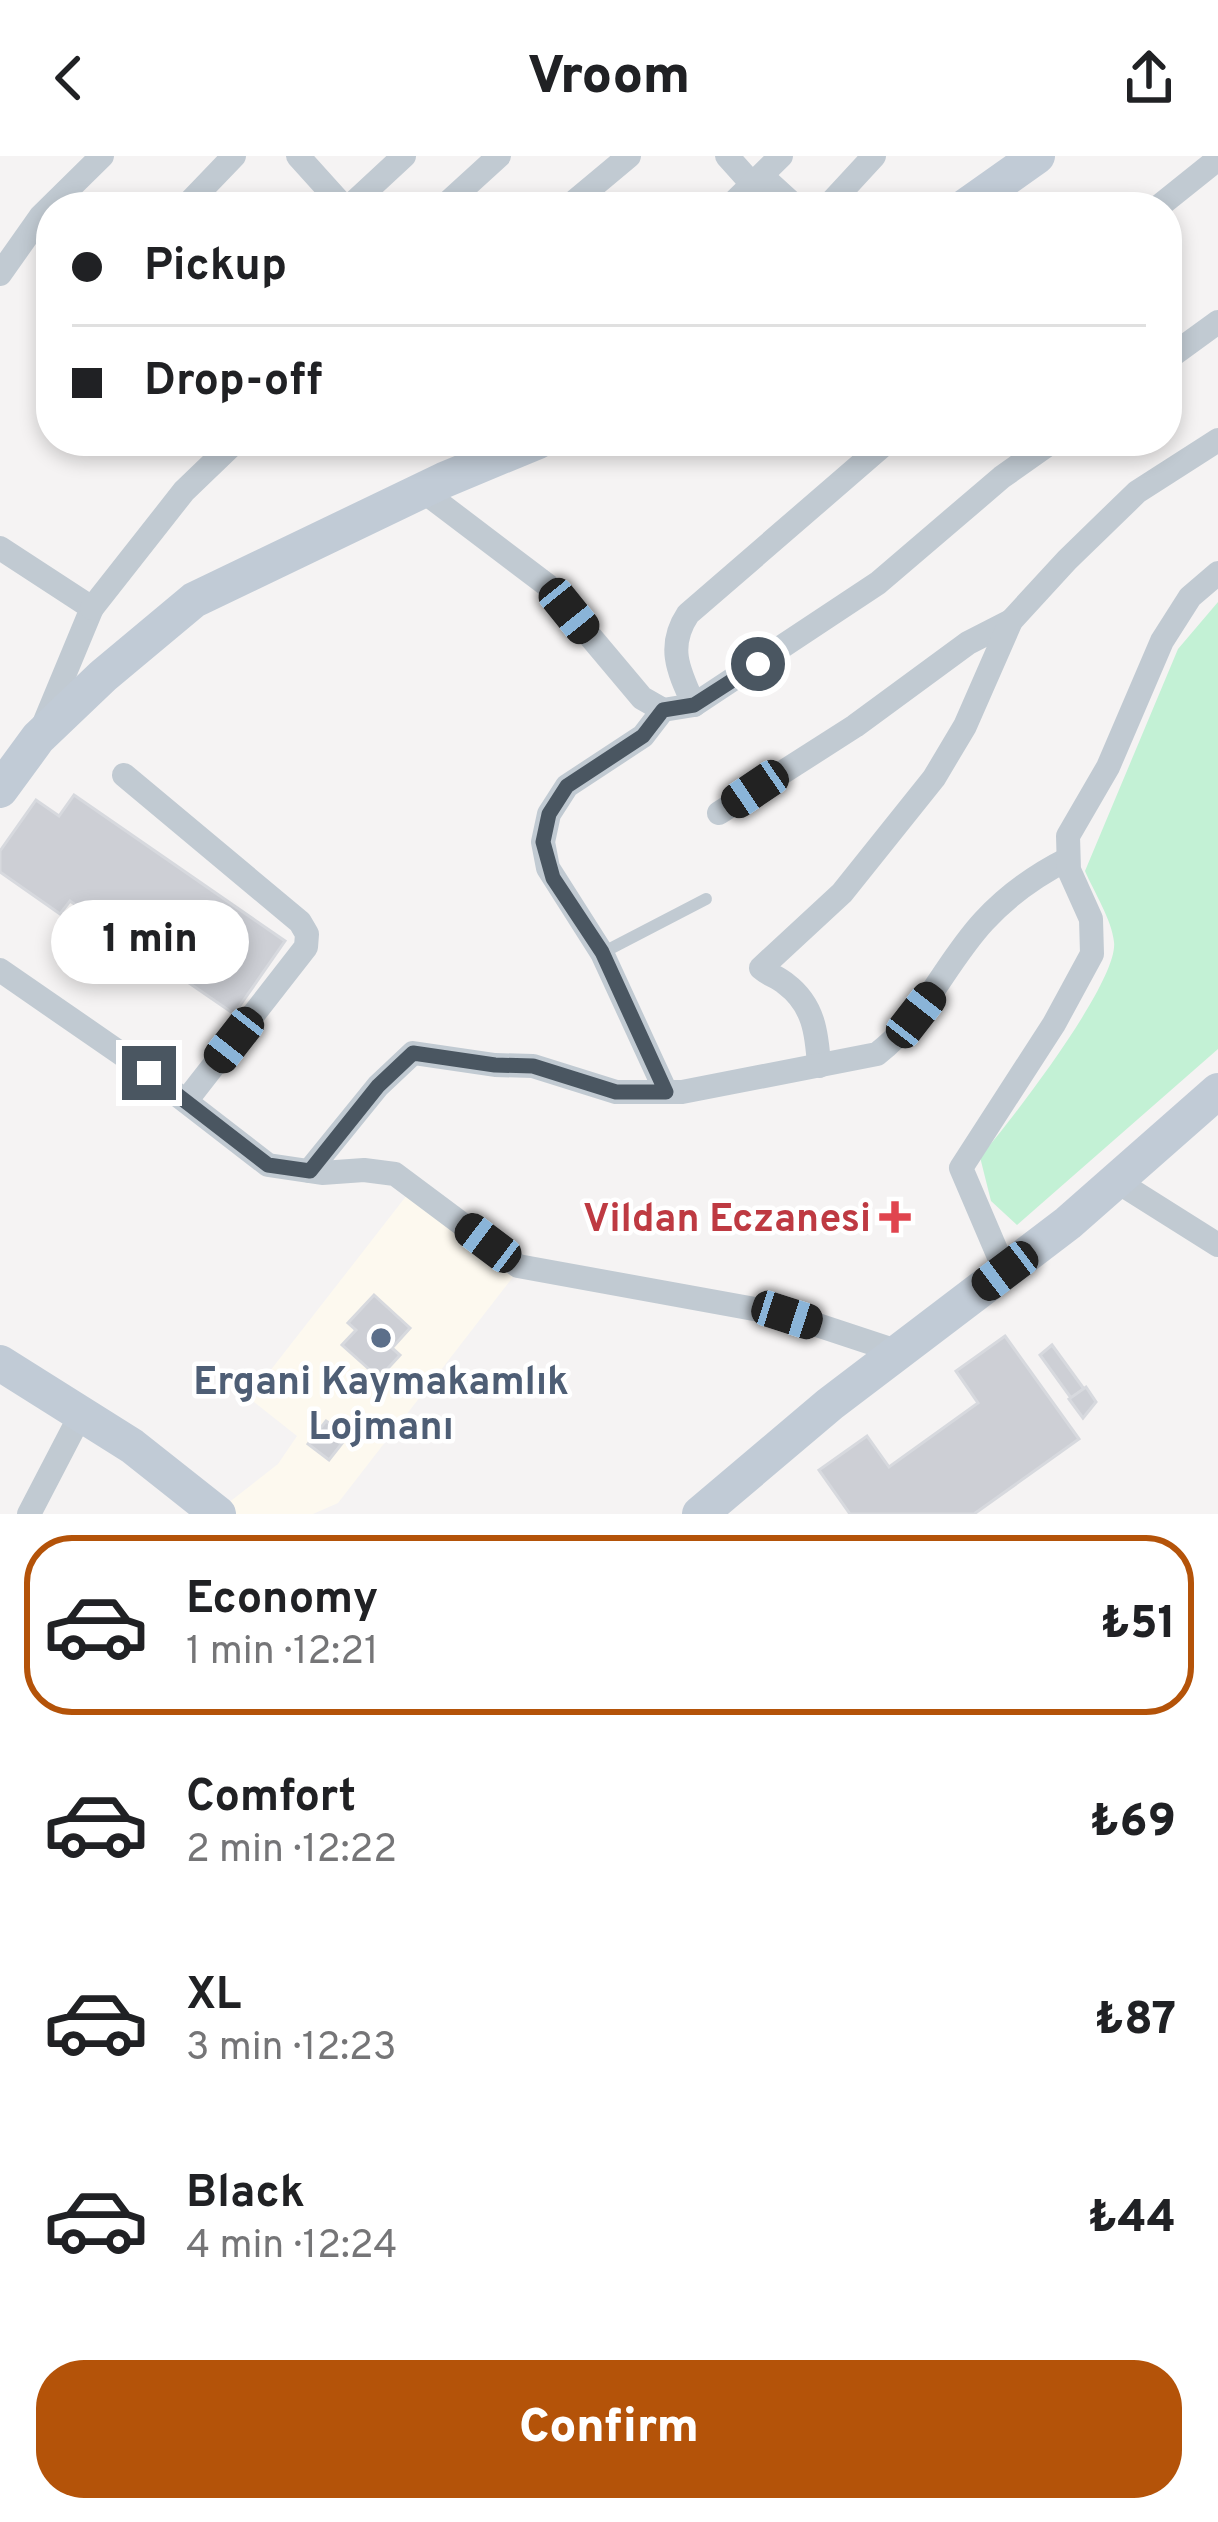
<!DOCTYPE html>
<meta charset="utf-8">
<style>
:root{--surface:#fff;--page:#f2f2f2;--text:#202124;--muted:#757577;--line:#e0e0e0;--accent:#b45309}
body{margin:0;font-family:Overpass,sans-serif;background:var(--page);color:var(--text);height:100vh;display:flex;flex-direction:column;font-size:45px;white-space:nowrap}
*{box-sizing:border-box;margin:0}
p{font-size:39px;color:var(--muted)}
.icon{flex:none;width:66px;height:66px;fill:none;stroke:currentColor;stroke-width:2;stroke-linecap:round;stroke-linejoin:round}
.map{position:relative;height:1358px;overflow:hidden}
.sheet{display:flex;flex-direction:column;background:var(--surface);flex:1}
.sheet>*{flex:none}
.top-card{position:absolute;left:36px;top:36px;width:1146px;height:264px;border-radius:48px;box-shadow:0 6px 18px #0003;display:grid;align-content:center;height:264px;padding:0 36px;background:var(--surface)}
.end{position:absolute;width:54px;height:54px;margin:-27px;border:15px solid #4a5661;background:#fff;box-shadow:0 0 0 6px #fff}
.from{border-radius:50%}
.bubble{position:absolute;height:84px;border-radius:42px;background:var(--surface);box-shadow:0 6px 18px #0003;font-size:39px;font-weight:800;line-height:84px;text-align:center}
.car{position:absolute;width:36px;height:72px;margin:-36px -18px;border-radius:15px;box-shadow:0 0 9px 3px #0007;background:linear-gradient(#222 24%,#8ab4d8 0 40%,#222 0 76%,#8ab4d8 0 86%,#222 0)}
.top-card b{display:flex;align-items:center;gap:42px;height:114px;font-size:45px}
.top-card b+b{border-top:3px solid var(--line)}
.top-card i{width:30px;height:30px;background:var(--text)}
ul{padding:21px 0 0;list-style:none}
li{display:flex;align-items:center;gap:36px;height:180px;margin:0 24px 18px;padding:0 12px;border:6px solid transparent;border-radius:48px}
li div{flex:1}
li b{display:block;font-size:45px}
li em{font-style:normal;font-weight:800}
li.active{border-color:var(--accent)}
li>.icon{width:108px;height:108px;stroke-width:1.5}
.action{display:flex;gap:24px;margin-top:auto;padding:24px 36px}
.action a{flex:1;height:138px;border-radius:48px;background:var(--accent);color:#fff;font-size:48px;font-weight:800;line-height:138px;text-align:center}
header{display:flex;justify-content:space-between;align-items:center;height:156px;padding:0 36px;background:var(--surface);font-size:54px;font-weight:800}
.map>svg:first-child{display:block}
.commercial{fill:#fdf9ef}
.green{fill:#c3f1d5}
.building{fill:#cdcfd5;stroke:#d7d9de;stroke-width:3}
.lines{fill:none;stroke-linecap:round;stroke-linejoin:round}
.lane{stroke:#c1cad2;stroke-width:12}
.street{stroke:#c1cad2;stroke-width:24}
.secondary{stroke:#c1cbd6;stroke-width:36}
.route{stroke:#4a5661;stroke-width:15}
.health-dot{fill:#e0444e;stroke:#fff;stroke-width:4.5}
.service-dot{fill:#5c6f8a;stroke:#fff;stroke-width:4.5}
.labels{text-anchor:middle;stroke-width:9;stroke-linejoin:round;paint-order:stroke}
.health-label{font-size:39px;font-weight:bold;fill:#be3a42;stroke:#fff;text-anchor:end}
.service-label{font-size:39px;font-weight:bold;fill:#4e5e75;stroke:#fff}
</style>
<header><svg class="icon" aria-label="back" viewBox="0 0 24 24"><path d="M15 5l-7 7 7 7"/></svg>Vroom<svg class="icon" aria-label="share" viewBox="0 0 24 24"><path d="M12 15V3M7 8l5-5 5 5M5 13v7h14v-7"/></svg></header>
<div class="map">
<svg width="1218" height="1358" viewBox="0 0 1218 1358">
<rect width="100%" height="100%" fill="#f5f3f3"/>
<path class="commercial" d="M 407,1039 L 513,1121 L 338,1347 L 313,1358 L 231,1358 L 223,1351 L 278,1308 L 297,1280 L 249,1242 Z"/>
<path class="green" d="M 1218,446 L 1218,893 L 1017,1069 L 991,1045 L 980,1001 C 1009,967 1119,826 1114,786 C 1112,764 1094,736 1085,715 L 1178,493 Z"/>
<g class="building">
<path d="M 74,639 L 285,785 L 234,858 L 70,745 L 60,758 L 0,716 L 0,695 L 36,644 L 59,660 Z"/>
<path d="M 374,1139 L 410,1172 L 392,1192 L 400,1199 L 379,1222 L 342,1189 L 356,1174 L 348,1167 Z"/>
<path d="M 1005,1180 L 1079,1283 L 974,1358 L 850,1358 L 819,1314 L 867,1280 L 889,1311 L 978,1247 L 956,1215 Z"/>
<path d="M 1052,1189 L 1084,1233 L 1071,1242 L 1040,1199 Z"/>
<path d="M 1086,1231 L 1096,1246 L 1083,1262 L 1069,1243 Z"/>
<path d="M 326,1265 L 347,1281 L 329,1304 L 308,1288 Z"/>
</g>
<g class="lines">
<path class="lane" d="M 602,797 L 706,743"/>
<g class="street">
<path d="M 298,0 L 344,51"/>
<path d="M 727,0 L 753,29"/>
<path d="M 762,20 L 796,51"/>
<path d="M 185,51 L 234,0"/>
<path d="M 349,51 L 404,0"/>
<path d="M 443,51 L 499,0"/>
<path d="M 568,51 L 629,0"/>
<path d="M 729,51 L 781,0"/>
<path d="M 827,51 L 874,0"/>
<path d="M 1158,51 L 1218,3"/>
<path d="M 0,118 L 41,60 L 102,0"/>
<path d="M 1167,203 L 1218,166"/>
<path d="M 423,335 L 547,429 L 642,542 L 663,554 L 694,549 L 878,427 L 1002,321 L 1053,285"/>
<path d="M 0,392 L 92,452 L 43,570"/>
<path d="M 92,452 L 184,335 L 236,285"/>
<path d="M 694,549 C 679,516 666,491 688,458 L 888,285"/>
<path d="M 663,554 L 643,580 L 567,630 L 549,658 L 543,686 L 548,712 L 602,797 L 666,936"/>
<path d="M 124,619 L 300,766 L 307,778 L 306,791 L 186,945"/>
<path d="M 719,657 L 855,570 L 968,487 L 1011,465"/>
<path d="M 0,814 L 149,917 L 268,1009 L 322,1017 L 364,1014 L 395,1018 L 518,1110 L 787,1159 L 899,1196"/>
<path d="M 819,910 C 817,878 814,849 786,828 C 778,821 769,819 761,812 L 842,737 L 934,622 L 965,570 L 1011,465 L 1067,404 L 1137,336 L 1218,284"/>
<path d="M 309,1015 L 378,930 L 413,897 L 495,909 L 533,910 L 616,936 L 682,936 L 877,898 C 924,862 945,807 984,765 C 1009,738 1036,719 1068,703"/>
<path d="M 1118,1026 L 1218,1089"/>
<path d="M 1005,1115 L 961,1012 L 1054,868 L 1092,798 L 1091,763 L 1069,714 L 1068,680 L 1108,611 L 1162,485 L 1190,441 L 1218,417"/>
<path d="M 29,1358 L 81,1258"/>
</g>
<g class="secondary">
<path d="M 965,51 L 1037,0"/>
<path d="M 0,634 L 38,582 L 103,520 L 194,444 L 444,324 L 538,285"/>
<path d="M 0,1207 L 132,1290 L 218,1358"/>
<path d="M 700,1358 L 830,1248 L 1068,1067 L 1218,935"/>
</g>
</g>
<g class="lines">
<path class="route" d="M 149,917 L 268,1009 L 310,1015 L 378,930 L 413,897 L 495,909 L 533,910 L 616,936 L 666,936 L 602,796 L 553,722 L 543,686 L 549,658 L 567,630 L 643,580 L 663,554 L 694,549 L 758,508"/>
</g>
<path class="health-dot" d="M889 1043h12v12h12v12h-12v12h-12v-12h-12v-12h12z"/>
<circle class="service-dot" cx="381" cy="1182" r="12"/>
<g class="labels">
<g class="health-label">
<text x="871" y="1075">Vildan Eczanesi</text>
</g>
<g class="service-label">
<text x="381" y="1238">Ergani Kaymakamlık<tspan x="381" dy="45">Lojmanı</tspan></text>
</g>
</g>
</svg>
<i class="end from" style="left:758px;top:508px"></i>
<i class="end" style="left:149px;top:917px"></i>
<div class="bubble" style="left:51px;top:744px;width:198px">1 min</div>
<i class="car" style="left:569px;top:455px;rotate:141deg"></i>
<i class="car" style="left:755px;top:633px;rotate:236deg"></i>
<i class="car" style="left:916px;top:859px;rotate:38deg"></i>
<i class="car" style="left:234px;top:884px;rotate:218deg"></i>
<i class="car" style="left:488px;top:1087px;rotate:307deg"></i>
<i class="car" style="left:1005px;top:1115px;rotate:233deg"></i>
<i class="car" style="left:787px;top:1159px;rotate:108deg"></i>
<div class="top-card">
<b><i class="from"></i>Pickup</b>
<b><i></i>Drop-off</b>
</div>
</div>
<section class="sheet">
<ul>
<li class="active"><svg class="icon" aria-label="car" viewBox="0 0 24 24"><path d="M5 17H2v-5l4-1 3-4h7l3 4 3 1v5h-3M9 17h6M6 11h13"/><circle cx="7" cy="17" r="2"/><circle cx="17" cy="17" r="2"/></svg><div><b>Economy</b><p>1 min · 12:21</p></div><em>₺51</em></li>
<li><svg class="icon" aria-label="car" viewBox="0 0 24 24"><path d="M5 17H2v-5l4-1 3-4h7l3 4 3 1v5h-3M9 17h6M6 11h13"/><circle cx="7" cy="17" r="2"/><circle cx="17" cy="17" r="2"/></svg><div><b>Comfort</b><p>2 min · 12:22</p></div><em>₺69</em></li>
<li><svg class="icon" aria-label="car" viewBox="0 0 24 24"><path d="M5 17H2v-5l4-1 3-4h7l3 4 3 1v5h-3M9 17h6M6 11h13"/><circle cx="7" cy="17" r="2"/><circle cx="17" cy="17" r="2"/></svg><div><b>XL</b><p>3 min · 12:23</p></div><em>₺87</em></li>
<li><svg class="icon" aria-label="car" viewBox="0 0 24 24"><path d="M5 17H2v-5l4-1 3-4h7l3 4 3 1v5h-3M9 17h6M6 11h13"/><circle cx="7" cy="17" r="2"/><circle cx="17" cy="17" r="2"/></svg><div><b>Black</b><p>4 min · 12:24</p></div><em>₺44</em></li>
</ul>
<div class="action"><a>Confirm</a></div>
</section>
